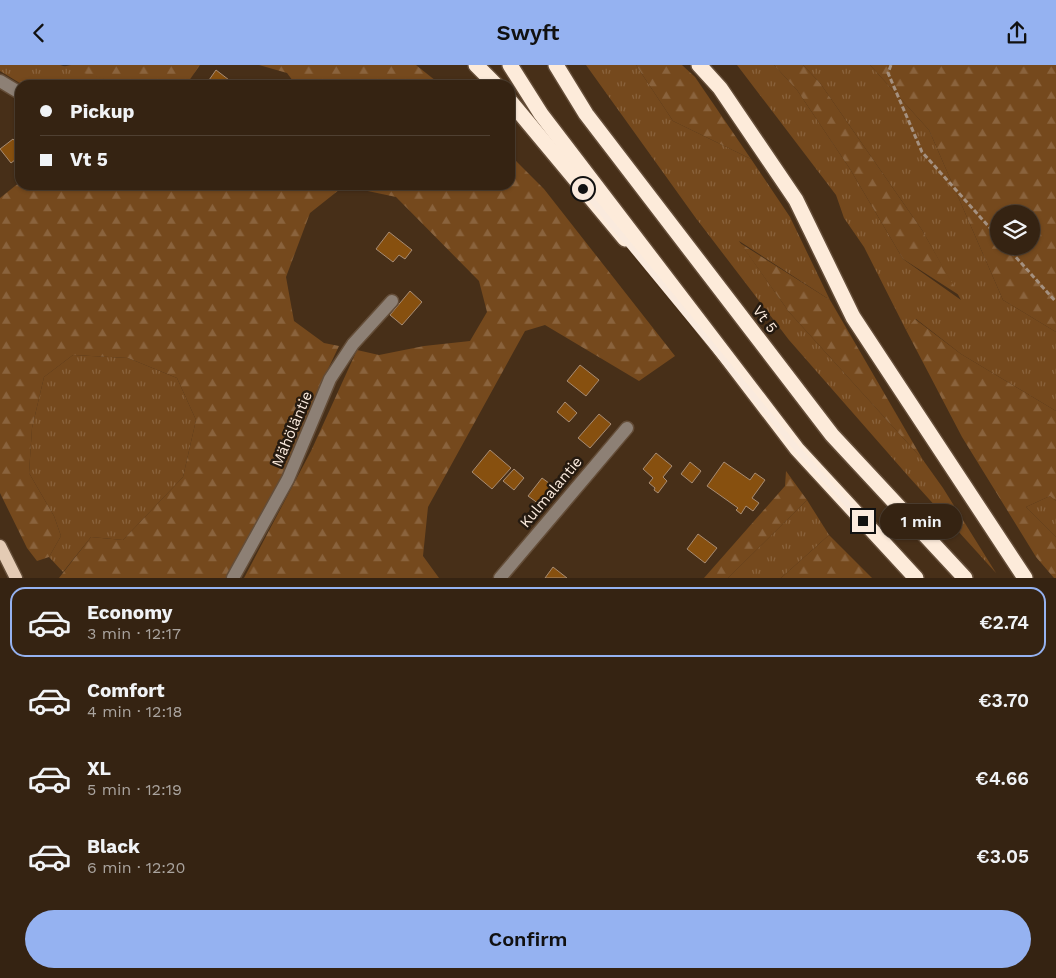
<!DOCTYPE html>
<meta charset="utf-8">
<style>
:root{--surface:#352312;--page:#3d2b1b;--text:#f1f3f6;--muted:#aaa49f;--line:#4f4032;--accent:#95b2f1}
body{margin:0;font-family:"Work Sans",sans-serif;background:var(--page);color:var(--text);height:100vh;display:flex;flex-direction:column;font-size:19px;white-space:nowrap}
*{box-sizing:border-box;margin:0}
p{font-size:16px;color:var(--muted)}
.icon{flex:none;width:28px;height:28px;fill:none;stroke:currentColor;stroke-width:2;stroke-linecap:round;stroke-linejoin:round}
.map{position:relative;height:513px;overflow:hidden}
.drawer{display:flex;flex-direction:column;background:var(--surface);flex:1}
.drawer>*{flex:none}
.banner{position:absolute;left:15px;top:15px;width:500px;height:110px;border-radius:15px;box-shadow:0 1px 4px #0004,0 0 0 1px var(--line);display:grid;align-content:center;height:110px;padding:0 25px;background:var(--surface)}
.buttons{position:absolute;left:990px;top:140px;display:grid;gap:10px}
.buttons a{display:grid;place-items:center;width:50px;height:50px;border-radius:50%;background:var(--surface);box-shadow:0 1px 4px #0004,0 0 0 1px var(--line);font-size:25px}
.end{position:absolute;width:22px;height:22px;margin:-11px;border:6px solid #faeadd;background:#111;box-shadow:0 0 0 2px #111}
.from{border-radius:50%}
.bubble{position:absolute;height:35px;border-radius:18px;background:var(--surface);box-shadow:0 1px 4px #0004,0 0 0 1px var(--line);font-size:16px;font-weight:600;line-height:35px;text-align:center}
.banner b{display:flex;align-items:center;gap:18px;height:48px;font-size:19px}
.banner b+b{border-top:1px solid var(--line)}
.banner i{width:12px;height:12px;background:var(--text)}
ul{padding:9px 0 0;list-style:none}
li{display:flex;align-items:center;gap:15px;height:70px;margin:0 10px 8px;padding:0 15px;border:2px solid transparent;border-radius:15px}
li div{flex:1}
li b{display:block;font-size:19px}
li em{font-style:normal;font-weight:600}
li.selected{border-color:var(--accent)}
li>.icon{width:45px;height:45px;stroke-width:1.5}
.primary-button{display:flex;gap:10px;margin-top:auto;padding:10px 25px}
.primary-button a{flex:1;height:58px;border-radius:30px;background:var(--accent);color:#111;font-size:20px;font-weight:600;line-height:58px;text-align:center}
header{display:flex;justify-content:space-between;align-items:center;height:65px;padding:0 25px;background:var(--accent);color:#111;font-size:22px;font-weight:600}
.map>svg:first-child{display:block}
.grass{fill:url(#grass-tufts)}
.forest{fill:url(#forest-firs);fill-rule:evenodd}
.building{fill:#87500f;stroke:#a88c73}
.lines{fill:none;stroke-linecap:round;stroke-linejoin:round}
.minor-casing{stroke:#644d38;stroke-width:15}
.major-casing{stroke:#644d38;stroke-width:15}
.highway-casing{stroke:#644d38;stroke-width:18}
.path{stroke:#a59180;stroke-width:3;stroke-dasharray:5 2.5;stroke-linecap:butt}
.minor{stroke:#8d8075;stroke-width:12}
.major{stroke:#e4cbb4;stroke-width:12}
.highway{stroke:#fdebda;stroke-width:15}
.route{stroke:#faeadd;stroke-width:6}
.labels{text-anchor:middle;stroke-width:5;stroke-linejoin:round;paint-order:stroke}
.street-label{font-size:15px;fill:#faeadd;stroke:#251a10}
</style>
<header><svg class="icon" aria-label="back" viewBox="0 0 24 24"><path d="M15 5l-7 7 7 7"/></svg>Swyft<svg class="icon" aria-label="share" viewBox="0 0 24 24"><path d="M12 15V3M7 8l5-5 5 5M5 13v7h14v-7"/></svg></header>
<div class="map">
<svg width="1056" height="513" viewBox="0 0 1056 513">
<defs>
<pattern id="grass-tufts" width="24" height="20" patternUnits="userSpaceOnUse" patternTransform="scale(1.25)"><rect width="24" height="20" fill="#75491d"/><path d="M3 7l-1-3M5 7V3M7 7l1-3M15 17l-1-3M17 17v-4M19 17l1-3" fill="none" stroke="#8a633d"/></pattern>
<pattern id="forest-firs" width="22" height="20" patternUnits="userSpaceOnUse" patternTransform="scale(1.25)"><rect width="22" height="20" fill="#75491d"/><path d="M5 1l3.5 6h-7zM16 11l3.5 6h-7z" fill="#8a633d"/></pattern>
</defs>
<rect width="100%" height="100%" fill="#472f18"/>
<g class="grass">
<path d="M 0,0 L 60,0 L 125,20 L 23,20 L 0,6 Z"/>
<path d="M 586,0 L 636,0 L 673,56 L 751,94 L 790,152 L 830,235 L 739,176 L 789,247 L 923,395 L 943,423 L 996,508 L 909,412 L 789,275 L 695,152 Z"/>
<path d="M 737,0 L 774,0 L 797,25 L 850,104 L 903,194 L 961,235 L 922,165 L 820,18 L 803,0 L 870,0 L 929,65 L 1003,235 L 1056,267 L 1056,346 L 961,289 L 916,254 L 906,265 L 864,182 L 844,153 L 836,130 Z"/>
<path d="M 73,290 L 128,293 L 177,313 L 196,355 L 183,412 L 123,475 L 91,472 L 63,507 L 49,492 L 61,471 L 54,451 L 29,408 L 32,363 L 44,312 Z"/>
<path d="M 1050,431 L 1056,436 L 1056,472 L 1026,442 Z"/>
<path d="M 807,435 L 829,470 L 781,513 L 728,513 Z"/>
</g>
<g class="forest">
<path d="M 71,0 L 200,0 L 186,20 L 125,20 L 62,2 Z"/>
<path d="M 259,0 L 416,0 L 441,20 L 296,20 L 287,8 Z"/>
<path d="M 636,0 L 682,0 L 695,12 L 751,94 L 673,56 Z"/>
<path d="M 774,0 L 803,0 L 820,18 L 922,165 L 959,230 L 903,194 L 850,104 L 797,25 Z"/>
<path d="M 870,0 L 1056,0 L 1056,267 L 1003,235 L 929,65 ZM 999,149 L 1031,149 L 1031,181 L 999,181 Z"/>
<path d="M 510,90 L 544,124 L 675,291 L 639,316 L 545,260 L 525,266 L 428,442 L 423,491 L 439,513 L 244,513 L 311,386 L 357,285 L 379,290 L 424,281 L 470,276 L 487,247 L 479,216 L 396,132 L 344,121 L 310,148 L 286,212 L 294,256 L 324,278 L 339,281 L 319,323 L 285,410 L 227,513 L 59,513 L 91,472 L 123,475 L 183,412 L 196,355 L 177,313 L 128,293 L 73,290 L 44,312 L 32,363 L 29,408 L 54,451 L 61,471 L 49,492 L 37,496 L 27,483 L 0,428 L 0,133 L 20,117 L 20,120 L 510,120 Z"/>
<path d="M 740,178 L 830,235 L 923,395 L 789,247 Z"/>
<path d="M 915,254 L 961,289 L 1056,346 L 1056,436 L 1050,431 L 1026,442 L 1056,472 L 1056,513 L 1054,513 L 1036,492 L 962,372 L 906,265 Z"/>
<path d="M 786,406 L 807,435 L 728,513 L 704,513 L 785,421 Z"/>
<path d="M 829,470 L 872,513 L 781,513 Z"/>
</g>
<g class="building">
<path d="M 216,5 L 233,18 L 231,20 L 217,20 L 209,15 Z"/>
<path d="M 13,74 L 20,82 L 20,91 L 11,98 L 0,84 Z"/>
<path d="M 389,167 L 412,185 L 405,194 L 399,190 L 393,197 L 376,184 Z"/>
<path d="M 410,226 L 422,237 L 402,260 L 390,250 Z"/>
<path d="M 580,300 L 599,315 L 586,331 L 567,316 Z"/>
<path d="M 565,337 L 577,348 L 569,357 L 557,347 Z"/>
<path d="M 599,349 L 611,359 L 590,383 L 578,373 Z"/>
<path d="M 490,385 L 511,403 L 492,424 L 472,407 Z"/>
<path d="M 656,388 L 672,401 L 663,412 L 667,416 L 658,428 L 654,425 L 655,423 L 649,418 L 653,413 L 643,404 Z"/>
<path d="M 690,397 L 701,406 L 692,418 L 681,409 Z"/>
<path d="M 724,397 L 750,415 L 755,408 L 765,415 L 752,433 L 759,438 L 753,446 L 746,441 L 741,449 L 736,445 L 738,443 L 707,421 Z"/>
<path d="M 514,404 L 524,413 L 514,425 L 503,416 Z"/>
<path d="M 542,413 L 553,421 L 539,439 L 528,431 Z"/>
<path d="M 698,469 L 717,483 L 705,498 L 687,484 Z"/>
<path d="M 553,502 L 567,513 L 545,513 Z"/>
</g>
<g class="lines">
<defs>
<g id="minor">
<path d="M 0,16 L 20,28"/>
<path d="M 233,513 L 288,414 L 330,314 L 353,279 L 392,236"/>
<path d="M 500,513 L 627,363"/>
</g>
<path id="major" d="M 0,481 L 16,513"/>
<g id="highway">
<path d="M 476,0 L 496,20"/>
<path d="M 510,0 L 541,49 L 797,384 L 916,513"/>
<path d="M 556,0 L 586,49 L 832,370 L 965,513"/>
<path d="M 699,0 L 720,23 L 796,135 L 853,252 L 1025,513"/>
<path d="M 510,36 L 625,174"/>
</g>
</defs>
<use href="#minor" class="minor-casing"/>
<use href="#major" class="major-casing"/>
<use href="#highway" class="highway-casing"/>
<g class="path">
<path d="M 891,0 L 888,8 L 922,87 L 999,173"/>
<path d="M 1006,181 L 1056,237"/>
</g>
<use href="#minor" class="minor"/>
<use href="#major" class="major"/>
<use href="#highway" class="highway"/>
</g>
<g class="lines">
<path class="route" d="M 583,124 L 797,384 L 863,456"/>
</g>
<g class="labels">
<g class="street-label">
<text transform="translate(765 254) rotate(53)" y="5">Vt 5</text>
<text transform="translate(292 364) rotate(-67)" y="5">Mähöläntie</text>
<text transform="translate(551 427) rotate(-50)" y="5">Kulmalantie</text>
</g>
</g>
</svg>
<div class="buttons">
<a><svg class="icon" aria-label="layers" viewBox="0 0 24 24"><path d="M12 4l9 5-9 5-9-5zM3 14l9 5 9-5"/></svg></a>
</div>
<i class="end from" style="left:583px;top:124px"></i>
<i class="end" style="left:863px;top:456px"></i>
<div class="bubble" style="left:880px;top:439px;width:82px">1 min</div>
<div class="banner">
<b><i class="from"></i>Pickup</b>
<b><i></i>Vt 5</b>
</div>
</div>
<section class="drawer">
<ul>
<li class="selected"><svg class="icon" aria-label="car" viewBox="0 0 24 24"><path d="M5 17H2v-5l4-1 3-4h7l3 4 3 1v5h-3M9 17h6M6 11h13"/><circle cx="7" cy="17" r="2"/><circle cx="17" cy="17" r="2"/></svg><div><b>Economy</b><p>3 min · 12:17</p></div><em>€2.74</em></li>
<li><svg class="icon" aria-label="car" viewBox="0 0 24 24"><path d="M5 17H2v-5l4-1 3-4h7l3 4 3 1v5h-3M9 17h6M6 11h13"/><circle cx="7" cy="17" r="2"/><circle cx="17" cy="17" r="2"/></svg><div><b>Comfort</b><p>4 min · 12:18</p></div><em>€3.70</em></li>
<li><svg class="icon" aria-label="car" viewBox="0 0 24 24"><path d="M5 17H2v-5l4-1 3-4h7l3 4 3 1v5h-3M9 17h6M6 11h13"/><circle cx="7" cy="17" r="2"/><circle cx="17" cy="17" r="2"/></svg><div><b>XL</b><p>5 min · 12:19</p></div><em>€4.66</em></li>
<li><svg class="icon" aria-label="car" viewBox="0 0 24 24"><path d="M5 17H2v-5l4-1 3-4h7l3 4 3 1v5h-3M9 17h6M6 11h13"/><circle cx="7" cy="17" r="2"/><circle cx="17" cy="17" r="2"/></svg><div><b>Black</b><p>6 min · 12:20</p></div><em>€3.05</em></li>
</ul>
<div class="primary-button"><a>Confirm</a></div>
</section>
